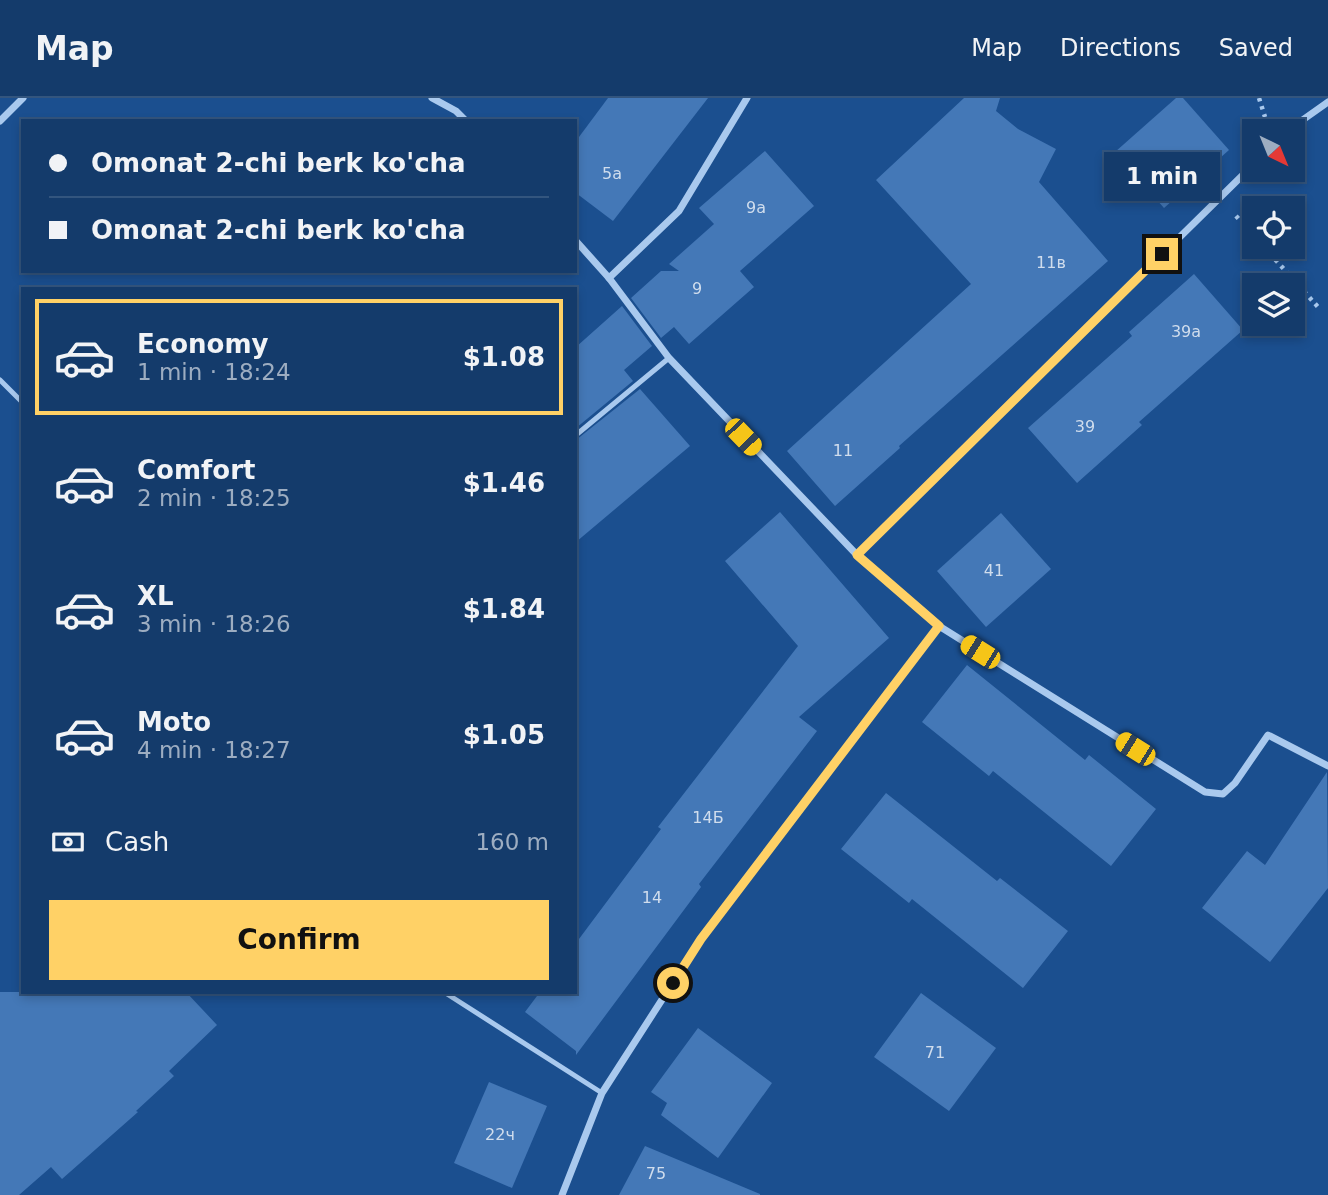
<!DOCTYPE html>
<meta charset="utf-8">
<style>
:root{--surface:#143b6b;--page:#214673;--text:#f1f3f6;--muted:#9dadc1;--line:#33557e;--accent:#ffd166}
body{margin:0;font-family:"DejaVu Sans",sans-serif;background:var(--page);color:var(--text);height:100vh;display:flex;flex-direction:column;font-size:26px;white-space:nowrap}
*{box-sizing:border-box;margin:0}
p{font-size:23px;color:var(--muted)}
.icon{flex:none;width:38px;height:38px;fill:none;stroke:currentColor;stroke-width:2;stroke-linecap:round;stroke-linejoin:round}
.map{position:relative;flex:1;overflow:hidden}
.drawer{position:absolute;left:21px;top:189px;width:556px;height:707px;display:flex;flex-direction:column;background:var(--surface);border-radius:0px;box-shadow:0 4px 10px #0003,0 0 0 2px var(--line)}
.drawer>*{flex:none}
.guide{position:absolute;left:21px;top:21px;width:556px;height:154px;border-radius:0px;box-shadow:0 4px 10px #0003,0 0 0 2px var(--line);display:grid;align-content:center;height:154px;padding:0 28px;background:var(--surface)}
.needle{width:46px;rotate:137deg}
.buttons{position:absolute;left:1242px;top:21px;display:grid;gap:14px}
.buttons a{display:grid;place-items:center;width:63px;height:63px;border-radius:0px;background:var(--surface);box-shadow:0 4px 10px #0003,0 0 0 2px var(--line);font-size:35px}
.end{position:absolute;width:32px;height:32px;margin:-16px;border:9px solid #ffd166;background:#111;box-shadow:0 0 0 4px #111}
.from{border-radius:50%}
.bubble{position:absolute;height:49px;border-radius:0px;background:var(--surface);box-shadow:0 4px 10px #0003,0 0 0 2px var(--line);font-size:23px;font-weight:700;line-height:49px;text-align:center}
.car{position:absolute;width:21px;height:42px;margin:-21px -10px;border-radius:9px;box-shadow:0 0 5px 2px #0007;background:linear-gradient(#f5c518 24%,#345 0 40%,#f5c518 0 76%,#345 0 86%,#f5c518 0)}
.guide b{display:flex;align-items:center;gap:24px;height:66px;font-size:26px}
.guide b+b{border-top:2px solid var(--line)}
.guide i{width:18px;height:18px;background:var(--text)}
ul{padding:12px 0 0;list-style:none}
li{display:flex;align-items:center;gap:21px;height:116px;margin:0 14px 10px;padding:0 14px;border:4px solid transparent;border-radius:0px}
li div{flex:1}
li b{display:block;font-size:26px}
li em{font-style:normal;font-weight:700}
li.current{border-color:var(--accent)}
li>.icon{width:63px;height:63px;stroke-width:1.5}
.pay{display:flex;align-items:center;gap:18px;height:77px;padding:0 28px;font-size:26px}
.pay p{margin-inline-start:auto}
.button{display:flex;gap:14px;margin-top:auto;padding:14px 28px}
.button a{flex:1;height:80px;border-radius:0px;background:var(--accent);color:#111;font-size:28px;font-weight:700;line-height:80px;text-align:center}
header{display:flex;align-items:center;gap:42px;box-sizing:border-box;height:98px;padding:0 35px;background:var(--surface);border-bottom:2px solid var(--line)}
header strong{font-size:33px}
nav{display:flex;gap:38px;margin-inline-start:auto;font-size:24px}
.map>svg:first-child{display:block}
.building{fill:#4478b7}
.lines{fill:none;stroke-linecap:round;stroke-linejoin:round}
.path{stroke:#a9c9ee;stroke-width:4.5;stroke-dasharray:3.5 5;stroke-linecap:butt}
.lane{stroke:#a9c9ee;stroke-width:5}
.street{stroke:#a9c9ee;stroke-width:7}
.route{stroke:#ffd166;stroke-width:9}
.labels{text-anchor:middle;stroke-width:6;stroke-linejoin:round;paint-order:stroke}
.number-label{font-size:16px;fill:#d0dded}
</style>
<header>
<strong>Map</strong>
<nav><a>Map</a><a>Directions</a><a>Saved</a></nav>
</header>
<div class="map">
<svg width="1328" height="1097" viewBox="0 0 1328 1097">
<rect width="100%" height="100%" fill="#1b4f8f"/>
<g class="building">
<path d="M 608,0 L 708,0 L 613,123 L 576,95 L 576,43 Z"/>
<path d="M 964,0 L 1000,0 L 996,13 L 1018,31 L 1056,51 L 1039,84 L 1108,163 L 899,348 L 900,350 L 835,408 L 787,353 L 971,186 L 876,82 Z"/>
<path d="M 1176,0 L 1183,0 L 1229,52 L 1164,110 L 1115,54 Z"/>
<path d="M 765,53 L 814,108 L 740,173 L 754,189 L 689,246 L 674,229 L 661,240 L 631,200 L 661,173 L 679,173 L 669,166 L 714,126 L 699,110 Z"/>
<path d="M 1194,176 L 1243,232 L 1139,324 L 1142,327 L 1077,385 L 1028,330 L 1132,238 L 1129,234 Z"/>
<path d="M 622,208 L 652,248 L 624,272 L 633,283 L 576,330 L 576,249 Z"/>
<path d="M 640,291 L 690,348 L 576,444 L 576,342 Z"/>
<path d="M 780,414 L 889,540 L 799,619 L 817,633 L 699,786 L 701,789 L 576,957 L 576,953 L 525,914 L 540,894 L 576,894 L 576,845 L 661,731 L 658,729 L 798,548 L 725,463 Z"/>
<path d="M 1001,415 L 1051,471 L 986,529 L 937,473 Z"/>
<path d="M 967,567 L 1085,662 L 1089,657 L 1156,711 L 1111,768 L 993,673 L 989,678 L 922,624 Z"/>
<path d="M 1327,674 L 1328,790 L 1270,864 L 1202,810 L 1247,753 L 1265,767 Z"/>
<path d="M 886,695 L 997,783 L 1000,780 L 1068,833 L 1023,890 L 912,801 L 909,805 L 841,751 Z"/>
<path d="M 0,894 L 186,894 L 217,927 L 169,973 L 174,978 L 136,1013 L 138,1014 L 62,1081 L 51,1069 L 19,1097 L 0,1097 Z"/>
<path d="M 921,895 L 996,950 L 949,1013 L 874,959 Z"/>
<path d="M 698,930 L 772,985 L 718,1060 L 661,1017 L 667,1005 L 651,994 Z"/>
<path d="M 489,984 L 547,1008 L 512,1090 L 454,1065 Z"/>
<path d="M 645,1048 L 760,1096 L 760,1097 L 619,1097 Z"/>
</g>
<g class="lines">
<g class="path">
<path d="M 1259,0 L 1265,19"/>
<path d="M 1236,118 L 1255,139"/>
<path d="M 1264,149 L 1318,209"/>
</g>
<g class="lane">
<path d="M 0,282 L 23,305"/>
<path d="M 576,337 L 669,260"/>
<path d="M 444,894 L 602,995"/>
</g>
<g class="street">
<path d="M 432,0 L 456,13 L 466,23"/>
<path d="M 0,23 L 23,0"/>
<path d="M 1287,33 L 1328,4"/>
<path d="M 576,143 L 609,180 L 669,260 L 857,457 L 939,528 L 1205,694 L 1223,696 L 1235,685 L 1268,637 L 1328,668"/>
<path d="M 609,180 L 679,113 L 747,0"/>
<path d="M 857,457 L 1255,65"/>
<path d="M 562,1097 L 602,995 L 701,841 L 939,528"/>
</g>
</g>
<g class="lines">
<path class="route" d="M 673,885 L 701,841 L 939,528 L 857,457 L 1162,156"/>
</g>
<g class="labels">
<g class="number-label">
<text x="612" y="81">5a</text>
<text x="756" y="115">9a</text>
<text x="1051" y="170">11в</text>
<text x="697" y="196">9</text>
<text x="1186" y="239">39a</text>
<text x="1085" y="334">39</text>
<text x="843" y="358">11</text>
<text x="994" y="478">41</text>
<text x="708" y="725">14Б</text>
<text x="652" y="805">14</text>
<text x="935" y="960">71</text>
<text x="500" y="1042">22ч</text>
<text x="656" y="1081">75</text>
</g>
</g>
</svg>
<div class="buttons">
<a><svg class="needle" viewBox="-14 -14 28 28"><path d="M0-13l5 13h-10z" fill="#e53935"/><path d="M0 13l5-13h-10z" fill="#9dadc1"/></svg></a>
<a><svg class="icon" aria-label="locate" viewBox="0 0 24 24"><circle cx="12" cy="12" r="6"/><path d="M12 2v4M12 18v4M2 12h4M18 12h4"/></svg></a>
<a><svg class="icon" aria-label="layers" viewBox="0 0 24 24"><path d="M12 4l9 5-9 5-9-5zM3 14l9 5 9-5"/></svg></a>
</div>
<i class="end from" style="left:673px;top:885px"></i>
<i class="end" style="left:1162px;top:156px"></i>
<div class="bubble" style="left:1104px;top:54px;width:116px">1 min</div>
<i class="car" style="left:743px;top:339px;rotate:136deg"></i>
<i class="car" style="left:980px;top:554px;rotate:302deg"></i>
<i class="car" style="left:1135px;top:651px;rotate:302deg"></i>
<div class="guide">
<b><i class="from"></i>Omonat 2-chi berk ko'cha</b>
<b><i></i>Omonat 2-chi berk ko'cha</b>
</div>
<section class="drawer">
<ul>
<li class="current"><svg class="icon" aria-label="car" viewBox="0 0 24 24"><path d="M5 17H2v-5l4-1 3-4h7l3 4 3 1v5h-3M9 17h6M6 11h13"/><circle cx="7" cy="17" r="2"/><circle cx="17" cy="17" r="2"/></svg><div><b>Economy</b><p>1 min · 18:24</p></div><em>$1.08</em></li>
<li><svg class="icon" aria-label="car" viewBox="0 0 24 24"><path d="M5 17H2v-5l4-1 3-4h7l3 4 3 1v5h-3M9 17h6M6 11h13"/><circle cx="7" cy="17" r="2"/><circle cx="17" cy="17" r="2"/></svg><div><b>Comfort</b><p>2 min · 18:25</p></div><em>$1.46</em></li>
<li><svg class="icon" aria-label="car" viewBox="0 0 24 24"><path d="M5 17H2v-5l4-1 3-4h7l3 4 3 1v5h-3M9 17h6M6 11h13"/><circle cx="7" cy="17" r="2"/><circle cx="17" cy="17" r="2"/></svg><div><b>XL</b><p>3 min · 18:26</p></div><em>$1.84</em></li>
<li><svg class="icon" aria-label="car" viewBox="0 0 24 24"><path d="M5 17H2v-5l4-1 3-4h7l3 4 3 1v5h-3M9 17h6M6 11h13"/><circle cx="7" cy="17" r="2"/><circle cx="17" cy="17" r="2"/></svg><div><b>Moto</b><p>4 min · 18:27</p></div><em>$1.05</em></li>
</ul>
<div class="pay"><svg class="icon" aria-label="cash" viewBox="0 0 24 24"><path d="M3 7h18v10H3z"/><circle cx="12" cy="12" r="2"/></svg>Cash<p>160 m</p></div>
<div class="button"><a>Confirm</a></div>
</section>
</div>
